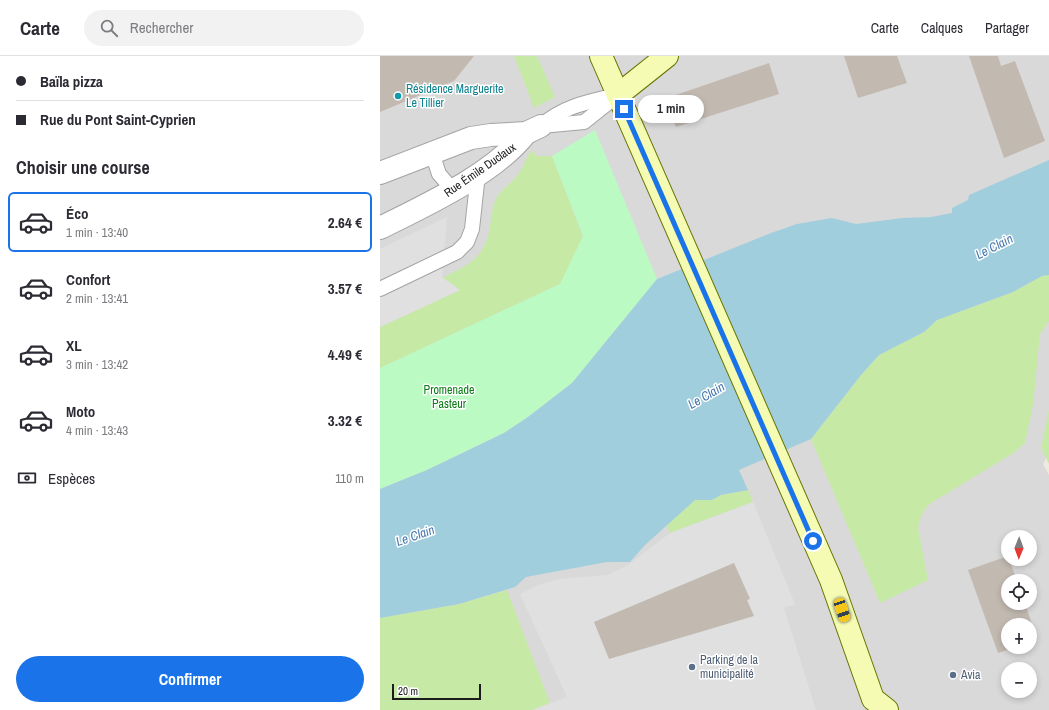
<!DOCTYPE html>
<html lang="fr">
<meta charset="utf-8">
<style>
:root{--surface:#fff;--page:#f2f2f3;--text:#2b2b33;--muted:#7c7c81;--line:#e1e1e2;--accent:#1a73e8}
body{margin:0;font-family:"Archivo Narrow",sans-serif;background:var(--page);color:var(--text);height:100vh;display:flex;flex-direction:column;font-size:15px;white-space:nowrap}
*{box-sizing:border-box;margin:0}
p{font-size:13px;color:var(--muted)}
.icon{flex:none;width:22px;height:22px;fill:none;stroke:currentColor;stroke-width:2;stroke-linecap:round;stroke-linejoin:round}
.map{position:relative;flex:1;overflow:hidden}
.sheet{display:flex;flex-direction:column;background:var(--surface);width:380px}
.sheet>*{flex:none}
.guide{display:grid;align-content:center;height:88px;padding:0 16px;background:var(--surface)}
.needle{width:26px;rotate:181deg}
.fabs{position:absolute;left:621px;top:474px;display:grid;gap:8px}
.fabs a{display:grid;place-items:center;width:36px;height:36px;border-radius:50%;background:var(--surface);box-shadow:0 2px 6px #0003;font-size:20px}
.scale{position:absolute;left:12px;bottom:10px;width:89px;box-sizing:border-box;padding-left:4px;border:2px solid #1c1c1c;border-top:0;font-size:11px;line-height:14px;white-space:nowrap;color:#1c1c1c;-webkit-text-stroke:3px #fff;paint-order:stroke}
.end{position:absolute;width:18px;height:18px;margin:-9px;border:5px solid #1a73e8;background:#fff;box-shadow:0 0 0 2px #fff}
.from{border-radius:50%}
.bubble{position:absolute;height:28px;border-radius:14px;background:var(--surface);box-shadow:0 2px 6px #0003;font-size:13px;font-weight:700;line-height:28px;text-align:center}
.car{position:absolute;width:12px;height:24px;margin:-12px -6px;border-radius:5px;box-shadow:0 0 3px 1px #0007;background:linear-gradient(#f5c518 24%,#345 0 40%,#f5c518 0 76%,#345 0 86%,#f5c518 0)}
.guide b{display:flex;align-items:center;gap:14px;height:38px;font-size:15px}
.guide b+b{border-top:1px solid var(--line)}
.guide i{width:10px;height:10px;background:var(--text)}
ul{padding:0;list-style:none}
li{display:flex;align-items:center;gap:12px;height:60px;margin:0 8px 6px;padding:0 8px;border:2px solid transparent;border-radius:6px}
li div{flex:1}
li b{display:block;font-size:15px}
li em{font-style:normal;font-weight:700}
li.selected{border-color:var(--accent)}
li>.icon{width:36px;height:36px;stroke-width:1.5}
h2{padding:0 16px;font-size:18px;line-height:48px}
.pay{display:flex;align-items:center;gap:10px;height:44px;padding:0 16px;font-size:15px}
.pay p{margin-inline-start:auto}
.button{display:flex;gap:8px;margin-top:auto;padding:8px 16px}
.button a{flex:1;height:46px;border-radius:24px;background:var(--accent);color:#fff;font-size:16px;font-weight:700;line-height:46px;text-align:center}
header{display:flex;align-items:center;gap:24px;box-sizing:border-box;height:56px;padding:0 20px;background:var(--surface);border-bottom:1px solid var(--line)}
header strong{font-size:19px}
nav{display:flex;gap:22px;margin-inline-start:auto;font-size:14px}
.search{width:280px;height:36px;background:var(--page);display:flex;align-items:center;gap:10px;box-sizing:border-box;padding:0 14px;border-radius:22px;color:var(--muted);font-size:15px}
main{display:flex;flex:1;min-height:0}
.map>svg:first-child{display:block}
.residential{fill:#dad9d9;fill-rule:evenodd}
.grass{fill:#c6eaa6}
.park{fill:#bcfac3}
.parking{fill:#e0e0e0;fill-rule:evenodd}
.water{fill:#a1cedd}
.building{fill:#c2bab1}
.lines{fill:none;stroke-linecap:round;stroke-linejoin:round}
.lane-casing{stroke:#a3a3a3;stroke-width:16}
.street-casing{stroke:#a3a3a3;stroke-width:24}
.secondary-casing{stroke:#667502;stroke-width:24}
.lane{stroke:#fff;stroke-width:14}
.street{stroke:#fff;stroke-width:22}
.secondary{stroke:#f5fbb3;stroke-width:22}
.route{stroke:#1a73e8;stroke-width:5}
.culture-dot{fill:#0f9aa8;stroke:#fff;stroke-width:1.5}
.service-dot{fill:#5c6f8a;stroke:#fff;stroke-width:1.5}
.labels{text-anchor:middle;stroke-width:3;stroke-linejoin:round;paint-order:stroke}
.culture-label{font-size:12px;fill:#0d838f;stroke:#fff;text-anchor:start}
.street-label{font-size:12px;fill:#1c1c1c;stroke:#fff}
.park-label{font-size:12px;fill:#097c15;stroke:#fff}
.service-label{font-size:12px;fill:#4e5e75;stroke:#fff;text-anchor:start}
.water-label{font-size:13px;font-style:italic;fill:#4778ae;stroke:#fff}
</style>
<header>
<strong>Carte</strong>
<div class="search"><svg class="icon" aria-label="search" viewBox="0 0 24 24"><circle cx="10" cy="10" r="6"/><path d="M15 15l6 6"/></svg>Rechercher</div>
<nav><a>Carte</a><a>Calques</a><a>Partager</a></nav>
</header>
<main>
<section class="sheet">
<div class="guide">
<b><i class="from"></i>Baïla pizza</b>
<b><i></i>Rue du Pont Saint-Cyprien</b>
</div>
<h2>Choisir une course</h2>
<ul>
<li class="selected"><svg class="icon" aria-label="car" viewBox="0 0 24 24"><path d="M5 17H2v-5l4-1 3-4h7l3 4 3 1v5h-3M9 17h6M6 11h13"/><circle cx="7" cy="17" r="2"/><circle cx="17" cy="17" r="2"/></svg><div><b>Éco</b><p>1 min · 13:40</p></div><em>2.64 €</em></li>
<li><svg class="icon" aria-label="car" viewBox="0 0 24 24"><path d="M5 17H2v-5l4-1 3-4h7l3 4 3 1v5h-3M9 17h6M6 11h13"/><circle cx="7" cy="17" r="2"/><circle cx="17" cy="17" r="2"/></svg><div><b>Confort</b><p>2 min · 13:41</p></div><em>3.57 €</em></li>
<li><svg class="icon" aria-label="car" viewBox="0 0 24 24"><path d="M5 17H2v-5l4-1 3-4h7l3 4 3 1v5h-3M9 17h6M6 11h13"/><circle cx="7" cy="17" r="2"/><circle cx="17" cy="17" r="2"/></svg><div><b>XL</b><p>3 min · 13:42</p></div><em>4.49 €</em></li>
<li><svg class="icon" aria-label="car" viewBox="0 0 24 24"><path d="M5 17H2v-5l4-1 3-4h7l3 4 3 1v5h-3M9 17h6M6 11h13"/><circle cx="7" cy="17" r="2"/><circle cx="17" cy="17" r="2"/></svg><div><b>Moto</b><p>4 min · 13:43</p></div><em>3.32 €</em></li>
</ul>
<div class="pay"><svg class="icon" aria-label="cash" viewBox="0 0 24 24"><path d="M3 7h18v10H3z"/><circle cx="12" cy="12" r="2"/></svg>Espèces<p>110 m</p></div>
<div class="button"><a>Confirmer</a></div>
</section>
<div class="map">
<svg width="669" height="654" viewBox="0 0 669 654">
<rect width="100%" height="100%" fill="#eeeae2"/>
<path class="residential" d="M 0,0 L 669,0 L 669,396 L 663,408 L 669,419 L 669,654 L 0,654 ZM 628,481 L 650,481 L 650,503 L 628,503 ZM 628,525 L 650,525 L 650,547 L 628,547 ZM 628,569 L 650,569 L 650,591 L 628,591 ZM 628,613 L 650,613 L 650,635 L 628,635 Z"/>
<g class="grass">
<path d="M 134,0 L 157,0 L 175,41 L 154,52 Z"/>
<path d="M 153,94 L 156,100 L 172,100 L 203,181 L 180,228 L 0,312 L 0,271 L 80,234 L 62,222 C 88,209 104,203 110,172 C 111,163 112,153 115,145 C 121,132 134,126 141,114 C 146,105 145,102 153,94 Z"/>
<path d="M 669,219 L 669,265 L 660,278 L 653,349 L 645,387 L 635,396 L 548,449 L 541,460 L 538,472 L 548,524 L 500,547 L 431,383 L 481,319 L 499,299 L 544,276 L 557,264 L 633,236 L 662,220 Z"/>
<path d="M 669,353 L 669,408 L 661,392 Z"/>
<path d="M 368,434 L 373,446 L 290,477 L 287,469 L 315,444 L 332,444 L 341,439 Z"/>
<path d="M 127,534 L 170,647 L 152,654 L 0,654 L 0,562 L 79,548 Z"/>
</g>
<path class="park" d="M 215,74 L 277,223 L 192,327 L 148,361 L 124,377 L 47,414 L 0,433 L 0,312 L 180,228 L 203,180 L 172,100 Z"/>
<g class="parking">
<path d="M 67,161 L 62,221 L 80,234 L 0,271 L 0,193 Z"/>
<path d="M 373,446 L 415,548 L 404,552 L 436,654 L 152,654 L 187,641 L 140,538 L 161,528 L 179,523 L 227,519 L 248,509 L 290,477 ZM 354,507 L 370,542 L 367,544 L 374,560 L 229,603 L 214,566 Z"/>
</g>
<path class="water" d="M 669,104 L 669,219 L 662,220 L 633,236 L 557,264 L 544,276 L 499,299 L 481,319 L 431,383 L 359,414 L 368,434 L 341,439 L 332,444 L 315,444 L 265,489 L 250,506 L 227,506 L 146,521 L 135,531 L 79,548 L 0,562 L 0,433 L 47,414 L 124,377 L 148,361 L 192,327 L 277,223 L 391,177 L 417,168 L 452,162 L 476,168 L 522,162 L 551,161 L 572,157 L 572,152 L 588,144 L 589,139 Z"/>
<g class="building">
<path d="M 0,0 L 94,0 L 74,25 L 0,56 Z"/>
<path d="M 464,0 L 517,0 L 527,27 L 478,42 Z"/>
<path d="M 589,0 L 618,0 L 621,10 L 635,5 L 665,85 L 624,102 Z"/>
<path d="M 389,7 L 399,38 L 296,71 L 284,43 Z"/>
<path d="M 628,500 L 637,525 L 628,525 L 628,547 L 645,547 L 657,584 L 650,586 L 650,569 L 628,569 L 628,591 L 636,591 L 618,597 L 588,514 Z"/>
<path d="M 354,507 L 370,543 L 367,544 L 374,560 L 229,603 L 214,566 Z"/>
</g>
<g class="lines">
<defs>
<g id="lane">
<path d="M 161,70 L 204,66 L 238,39"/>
<path d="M 161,70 C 182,51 207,46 233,40"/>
<path d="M 52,97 L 59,118 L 73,134"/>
<path d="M 0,233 L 77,196 L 87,186 L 92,173 L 98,118"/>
</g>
<g id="street">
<path d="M 0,117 L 91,82 L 111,79 L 146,77 L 161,70"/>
<path d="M 0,172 C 46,149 114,118 146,77"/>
</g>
<g id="secondary">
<path d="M 221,0 L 451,524 L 493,643 L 507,654"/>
<path d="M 238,39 L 287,0"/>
</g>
</defs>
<use href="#lane" class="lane-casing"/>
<use href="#street" class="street-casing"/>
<use href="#secondary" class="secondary-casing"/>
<use href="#lane" class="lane"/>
<use href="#street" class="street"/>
<use href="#secondary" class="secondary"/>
</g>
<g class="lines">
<path class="route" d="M 244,53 L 433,485"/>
</g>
<circle class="culture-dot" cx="18" cy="40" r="4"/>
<g class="service-dot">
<circle cx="312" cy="611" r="4"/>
<circle cx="573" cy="619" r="4"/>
</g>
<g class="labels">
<g class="culture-label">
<text x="26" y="37">Résidence Marguerite<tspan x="26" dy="14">Le Tillier</tspan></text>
</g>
<g class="street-label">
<text transform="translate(100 114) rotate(-35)" y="4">Rue Émile Duclaux</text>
</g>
<g class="park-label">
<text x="69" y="338">Promenade<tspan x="69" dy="14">Pasteur</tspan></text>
</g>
<g class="service-label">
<text x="320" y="608">Parking de la<tspan x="320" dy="14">municipalité</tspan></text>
<text x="581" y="623">Avia</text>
</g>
<g class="water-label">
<text transform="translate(614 190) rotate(-27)" y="5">Le Clain</text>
<text transform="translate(326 339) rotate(-30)" y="5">Le Clain</text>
<text transform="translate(35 479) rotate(-19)" y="5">Le Clain</text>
</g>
</g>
</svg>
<div class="fabs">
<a><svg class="needle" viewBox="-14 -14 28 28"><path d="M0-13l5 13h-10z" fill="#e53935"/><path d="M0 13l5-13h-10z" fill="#7c7c81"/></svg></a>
<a><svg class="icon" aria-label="locate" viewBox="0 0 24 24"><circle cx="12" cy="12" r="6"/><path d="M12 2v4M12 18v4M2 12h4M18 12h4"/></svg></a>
<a>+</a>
<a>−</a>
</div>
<div class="scale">20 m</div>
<i class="end from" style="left:433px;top:485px"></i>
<i class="end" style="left:244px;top:53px"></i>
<div class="bubble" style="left:258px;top:39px;width:66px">1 min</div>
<i class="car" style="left:462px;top:554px;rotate:161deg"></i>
</div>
</main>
